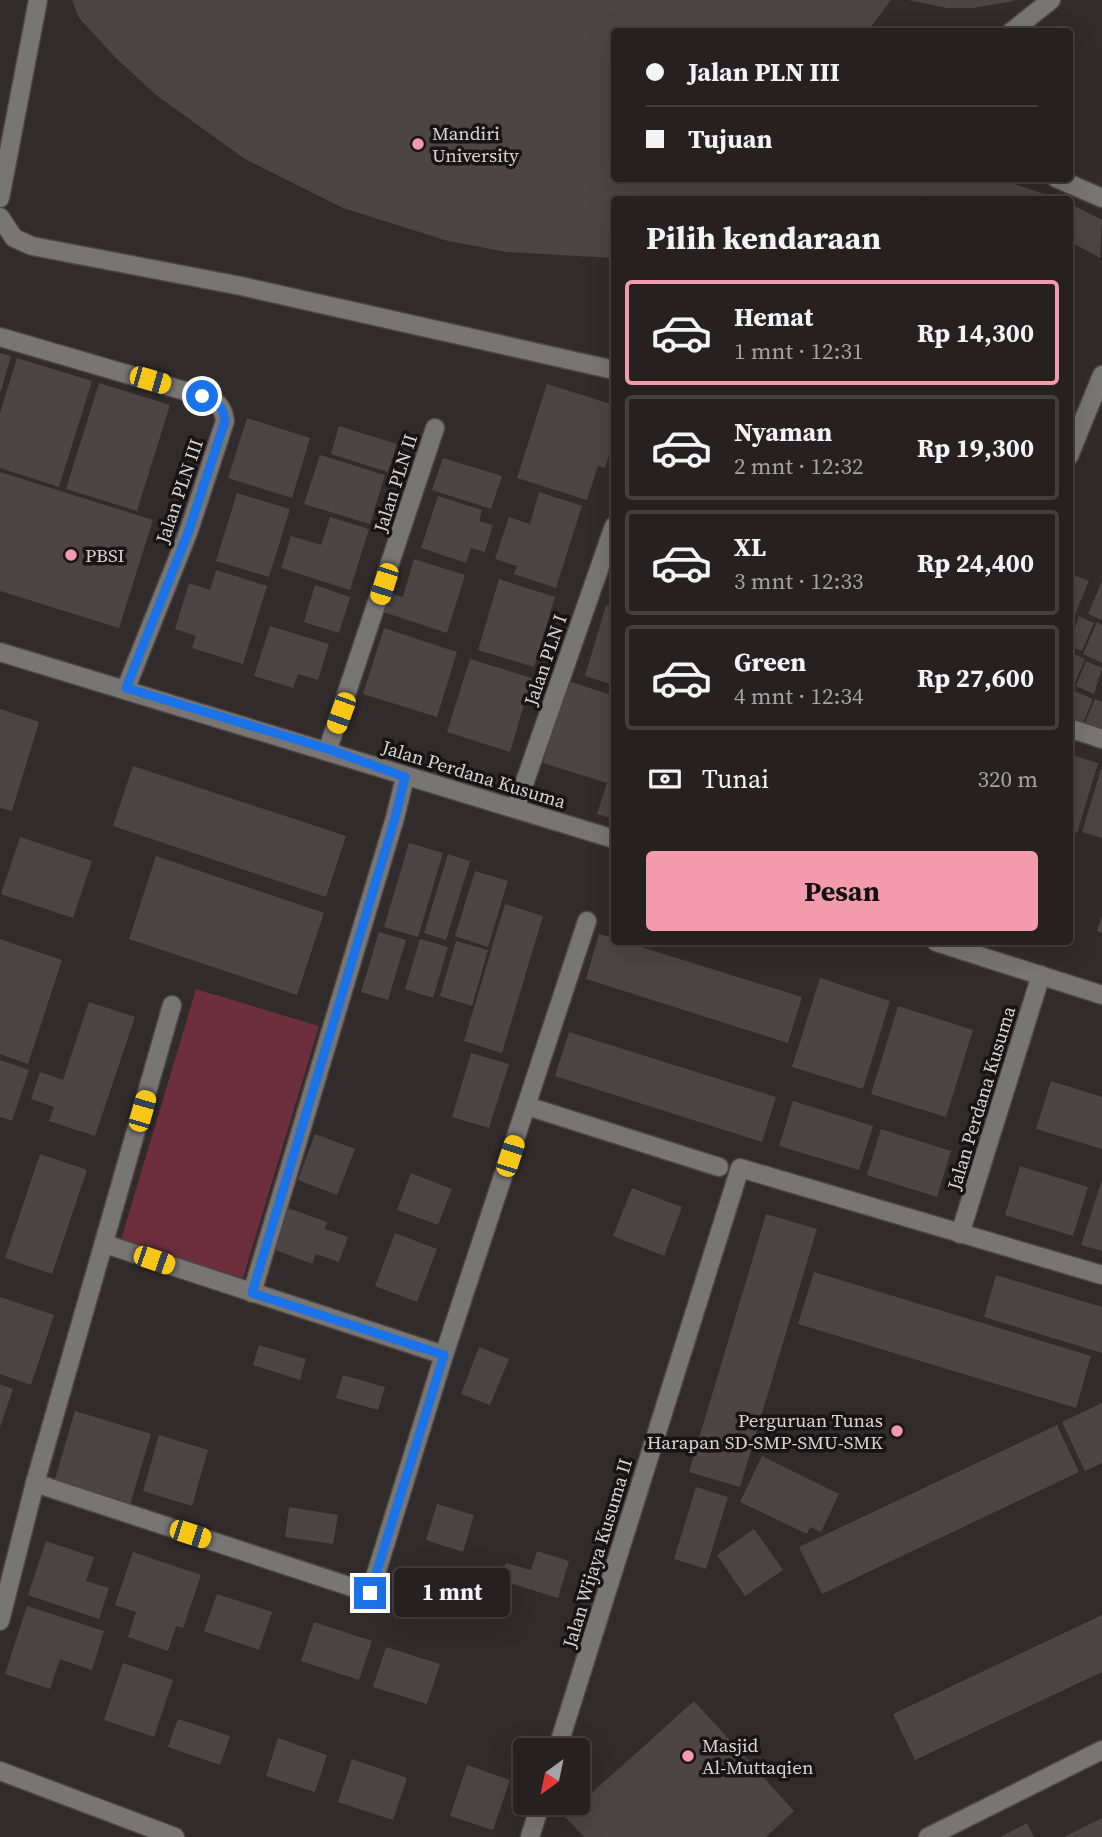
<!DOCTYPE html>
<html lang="id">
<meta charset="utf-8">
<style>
:root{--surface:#262021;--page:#322d2e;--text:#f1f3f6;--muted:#a4a3a5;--line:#423e3f;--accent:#f39aac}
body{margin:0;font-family:"Source Serif 4",serif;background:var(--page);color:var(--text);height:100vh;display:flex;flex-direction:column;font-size:26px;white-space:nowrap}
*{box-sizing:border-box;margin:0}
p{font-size:23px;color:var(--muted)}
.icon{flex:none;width:38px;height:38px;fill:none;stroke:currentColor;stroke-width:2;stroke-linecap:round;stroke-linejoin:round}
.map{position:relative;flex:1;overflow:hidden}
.drawer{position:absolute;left:611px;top:196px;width:462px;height:749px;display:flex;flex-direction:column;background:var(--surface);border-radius:7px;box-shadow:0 7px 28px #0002,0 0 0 2px var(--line)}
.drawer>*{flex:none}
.banner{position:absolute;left:611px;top:28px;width:462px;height:154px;border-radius:7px;box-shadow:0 7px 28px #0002,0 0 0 2px var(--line);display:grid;align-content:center;height:154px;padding:0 35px;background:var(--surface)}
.needle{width:46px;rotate:213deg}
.controls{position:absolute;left:513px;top:1738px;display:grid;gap:14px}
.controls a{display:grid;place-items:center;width:77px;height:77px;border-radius:7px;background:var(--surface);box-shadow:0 7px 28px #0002,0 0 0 2px var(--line);font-size:35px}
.end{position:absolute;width:32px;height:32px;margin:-16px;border:9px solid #1a73e8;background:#fff;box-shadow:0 0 0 4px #fff}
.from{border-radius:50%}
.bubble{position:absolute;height:49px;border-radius:7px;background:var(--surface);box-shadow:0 7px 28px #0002,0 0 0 2px var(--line);font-size:23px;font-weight:700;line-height:49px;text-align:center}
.car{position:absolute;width:21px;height:42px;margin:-21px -10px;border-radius:9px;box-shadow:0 0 5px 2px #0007;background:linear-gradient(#f5c518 24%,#345 0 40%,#f5c518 0 76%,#345 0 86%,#f5c518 0)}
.banner b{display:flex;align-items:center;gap:24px;height:66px;font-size:26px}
.banner b+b{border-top:2px solid var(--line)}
.banner i{width:18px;height:18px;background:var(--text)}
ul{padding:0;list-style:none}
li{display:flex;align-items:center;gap:21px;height:105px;margin:0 14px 10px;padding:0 21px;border:4px solid var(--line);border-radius:7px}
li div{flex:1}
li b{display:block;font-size:26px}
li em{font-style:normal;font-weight:700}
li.current{border-color:var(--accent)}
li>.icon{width:63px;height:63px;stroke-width:1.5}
h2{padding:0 35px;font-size:32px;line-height:84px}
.pay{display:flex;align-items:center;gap:18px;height:77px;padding:0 35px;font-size:26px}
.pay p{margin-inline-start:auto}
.primary-button{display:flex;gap:14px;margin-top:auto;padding:14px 35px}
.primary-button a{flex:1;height:80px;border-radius:7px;background:var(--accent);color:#111;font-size:28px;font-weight:700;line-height:80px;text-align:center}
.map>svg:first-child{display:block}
.green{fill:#6d2e3e}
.building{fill:#4c4445}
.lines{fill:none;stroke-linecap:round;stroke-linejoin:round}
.minor-tunnel{stroke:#4b4445;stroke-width:18;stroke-dasharray:18 9;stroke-linecap:butt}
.minor-casing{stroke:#4d4647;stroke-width:21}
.minor{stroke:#787575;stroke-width:18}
.route{stroke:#1a73e8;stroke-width:9}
.poi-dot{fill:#f39aac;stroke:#181415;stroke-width:2.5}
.labels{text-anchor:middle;stroke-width:7;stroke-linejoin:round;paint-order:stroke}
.poi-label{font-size:19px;fill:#d8d3d4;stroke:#181415;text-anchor:start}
.street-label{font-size:19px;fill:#d8d3d4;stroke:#181415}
</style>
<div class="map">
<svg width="1102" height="1837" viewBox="0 0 1102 1837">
<rect width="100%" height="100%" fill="#322b2c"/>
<path class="green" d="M 196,989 L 319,1026 L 243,1278 L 121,1240 Z"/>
<g class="building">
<path d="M 72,0 L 891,0 L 867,32 L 614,32 L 614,178 L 997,178 L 1062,200 L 614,200 L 614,258 L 507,252 L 448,241 L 343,208 L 245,159 L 156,95 L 116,58 L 79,18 Z"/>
<path d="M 908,0 L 1014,0 L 1014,1 L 973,8 L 947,8 Z"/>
<path d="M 1069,203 L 1102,220 L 1100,258 L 1069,241 Z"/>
<path d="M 0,353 L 11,356 L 1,391 L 0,391 Z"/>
<path d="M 17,358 L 92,381 L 59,487 L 0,468 L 0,413 Z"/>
<path d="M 99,383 L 170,405 L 137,511 L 66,489 Z"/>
<path d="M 547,384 L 614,405 L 614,438 L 605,468 L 598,466 L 587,500 L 517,478 Z"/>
<path d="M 247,418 L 310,438 L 292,498 L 228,478 Z"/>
<path d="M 339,426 L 397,444 L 388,472 L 331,454 Z"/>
<path d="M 320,455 L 385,475 L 370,524 L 304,504 Z"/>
<path d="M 443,458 L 502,476 L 491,509 L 432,490 Z"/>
<path d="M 0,472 L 153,520 L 119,628 L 0,591 Z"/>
<path d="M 539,492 L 582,506 L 556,588 L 514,574 L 517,566 L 495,559 L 509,517 L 530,524 Z"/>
<path d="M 237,493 L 290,509 L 269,577 L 216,561 Z"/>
<path d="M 438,496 L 482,510 L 479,521 L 493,525 L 485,552 L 471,548 L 466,563 L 421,548 Z"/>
<path d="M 330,517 L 369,529 L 350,590 L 281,568 L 291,536 L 321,545 Z"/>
<path d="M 414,559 L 465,575 L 447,633 L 383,612 L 388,593 L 403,597 Z"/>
<path d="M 216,570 L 267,586 L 243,664 L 192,648 L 196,636 L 175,629 L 189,583 L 210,590 Z"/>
<path d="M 1074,575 L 1089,581 L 1074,617 L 1069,615 L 1069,587 Z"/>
<path d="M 499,579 L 555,597 L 534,667 L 478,650 Z"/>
<path d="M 1102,581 L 1102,620 L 1088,614 Z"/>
<path d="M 315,585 L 350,597 L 339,633 L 304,622 Z"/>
<path d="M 606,605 L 614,608 L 614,685 L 585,676 Z"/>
<path d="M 1079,616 L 1094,623 L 1082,651 L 1069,646 Z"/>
<path d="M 1097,622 L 1102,625 L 1102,663 L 1083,654 Z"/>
<path d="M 270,626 L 329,644 L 318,680 L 298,674 L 293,688 L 254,676 Z"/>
<path d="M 384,628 L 457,652 L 437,717 L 363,694 Z"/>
<path d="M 1069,652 L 1085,659 L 1074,685 L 1069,683 Z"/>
<path d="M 470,659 L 532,678 L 510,752 L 447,732 Z"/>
<path d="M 1086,661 L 1102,668 L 1094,694 L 1076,686 Z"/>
<path d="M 568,681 L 614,696 L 614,819 L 597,814 L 607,783 L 543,763 Z"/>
<path d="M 1069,689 L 1093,699 L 1083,723 L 1069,717 Z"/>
<path d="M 1095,699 L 1102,702 L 1102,730 L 1085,723 Z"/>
<path d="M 0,709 L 39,722 L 12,811 L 0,808 Z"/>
<path d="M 1069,754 L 1098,763 L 1077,833 L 1069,831 Z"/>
<path d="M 133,766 L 346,836 L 326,897 L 113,826 Z"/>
<path d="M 1101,769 L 1102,769 L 1102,838 L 1082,832 Z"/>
<path d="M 20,837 L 92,861 L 73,918 L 1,894 Z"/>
<path d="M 409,843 L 443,853 L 418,937 L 384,927 Z"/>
<path d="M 448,854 L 470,861 L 446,940 L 424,933 Z"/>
<path d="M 156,856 L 324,913 L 297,995 L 129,939 Z"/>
<path d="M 475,871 L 508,881 L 488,947 L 455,936 Z"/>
<path d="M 505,904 L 543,916 L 502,1053 L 464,1041 Z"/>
<path d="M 1102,916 L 1102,933 L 1097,931 Z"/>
<path d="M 379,932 L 406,940 L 388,1000 L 361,992 Z"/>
<path d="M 599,934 L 614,938 L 614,942 L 625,942 L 802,997 L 788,1043 L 586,979 Z"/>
<path d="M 0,939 L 62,960 L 28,1064 L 0,1054 Z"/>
<path d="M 420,939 L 448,947 L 433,998 L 405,989 Z"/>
<path d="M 456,941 L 488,950 L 472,1006 L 440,996 Z"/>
<path d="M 820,978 L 890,1001 L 863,1089 L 792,1067 Z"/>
<path d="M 89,1002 L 135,1017 L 95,1136 L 49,1121 L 54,1107 L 31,1099 L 40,1072 L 63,1080 Z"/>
<path d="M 898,1006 L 973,1030 L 946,1117 L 871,1094 Z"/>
<path d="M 569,1032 L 776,1097 L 762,1142 L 555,1076 Z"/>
<path d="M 471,1053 L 509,1064 L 489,1128 L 452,1117 Z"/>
<path d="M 0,1060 L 29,1070 L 12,1121 L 0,1117 Z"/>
<path d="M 1051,1081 L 1102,1097 L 1102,1149 L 1036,1129 Z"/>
<path d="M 793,1101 L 873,1126 L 859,1170 L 779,1146 Z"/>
<path d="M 881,1129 L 951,1151 L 937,1197 L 867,1175 Z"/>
<path d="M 315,1134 L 355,1149 L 337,1195 L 298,1180 Z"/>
<path d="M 40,1154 L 87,1170 L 52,1274 L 5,1258 Z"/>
<path d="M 1020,1166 L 1088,1187 L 1073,1236 L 1005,1215 Z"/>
<path d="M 411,1173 L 452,1189 L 438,1225 L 397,1210 Z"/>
<path d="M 1102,1180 L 1102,1251 L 1081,1245 Z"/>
<path d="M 632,1188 L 682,1207 L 664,1256 L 613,1236 Z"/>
<path d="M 288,1208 L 327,1222 L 325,1229 L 348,1237 L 339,1262 L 316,1254 L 312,1264 L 273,1249 Z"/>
<path d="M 766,1214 L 817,1229 L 740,1487 L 689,1472 Z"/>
<path d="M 395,1233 L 437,1249 L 417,1302 L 375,1286 Z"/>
<path d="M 814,1272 L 1091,1356 L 1076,1408 L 798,1324 Z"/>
<path d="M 996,1275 L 1102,1307 L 1102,1353 L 984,1317 Z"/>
<path d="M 0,1297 L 54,1315 L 31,1385 L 0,1374 Z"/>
<path d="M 259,1345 L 306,1359 L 300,1380 L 253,1365 Z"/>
<path d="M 479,1347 L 509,1359 L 490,1405 L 461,1394 Z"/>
<path d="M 343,1375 L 385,1387 L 378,1410 L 336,1398 Z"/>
<path d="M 0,1384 L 13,1389 L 0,1427 Z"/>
<path d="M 1102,1403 L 1102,1463 L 1085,1471 L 1062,1422 Z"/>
<path d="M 75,1411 L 151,1434 L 129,1508 L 53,1486 Z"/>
<path d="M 1057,1425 L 1079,1472 L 822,1594 L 799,1547 Z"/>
<path d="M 159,1435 L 208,1450 L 192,1506 L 143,1491 Z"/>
<path d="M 762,1456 L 839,1494 L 821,1532 L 810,1527 L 807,1534 L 740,1502 Z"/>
<path d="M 696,1487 L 728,1497 L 706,1569 L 674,1559 Z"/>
<path d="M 437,1504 L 474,1515 L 463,1552 L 426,1540 Z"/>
<path d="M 289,1507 L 338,1515 L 333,1544 L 285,1537 Z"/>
<path d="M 754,1529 L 783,1570 L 745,1596 L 717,1555 Z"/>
<path d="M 46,1541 L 94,1557 L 86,1581 L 109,1588 L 99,1619 L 28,1595 Z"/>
<path d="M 537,1551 L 569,1561 L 558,1598 L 500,1580 L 506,1563 L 531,1570 Z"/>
<path d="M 133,1552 L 201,1575 L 183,1628 L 176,1626 L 168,1651 L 128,1637 L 136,1612 L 115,1605 Z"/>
<path d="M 217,1594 L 272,1612 L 259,1650 L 204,1631 Z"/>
<path d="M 27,1606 L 104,1631 L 92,1670 L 60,1659 L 50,1689 L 5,1674 Z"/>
<path d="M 1102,1615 L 1102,1672 L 915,1760 L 893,1714 Z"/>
<path d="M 314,1622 L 372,1641 L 359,1680 L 301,1661 Z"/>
<path d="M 386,1647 L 440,1664 L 427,1704 L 373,1687 Z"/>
<path d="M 123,1663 L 173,1680 L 154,1737 L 104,1720 Z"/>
<path d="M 694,1701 L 794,1811 L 766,1837 L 584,1837 L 565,1817 Z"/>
<path d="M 178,1719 L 230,1736 L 220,1765 L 168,1747 Z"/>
<path d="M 278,1738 L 327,1755 L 315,1792 L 266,1776 Z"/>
<path d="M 352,1759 L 407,1778 L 393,1820 L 338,1802 Z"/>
<path d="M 467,1765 L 510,1780 L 493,1830 L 450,1816 Z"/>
<path d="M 1102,1818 L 1102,1837 L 1064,1837 Z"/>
<path d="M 1027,1823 L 1034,1837 L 1000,1837 Z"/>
</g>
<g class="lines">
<path class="minor-tunnel" d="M 921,200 L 930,178"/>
<defs>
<g id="minor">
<path d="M 1011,32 L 1051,0"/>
<path d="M 1056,178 L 1102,198"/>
<path d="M 0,198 L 38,0"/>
<path d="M 0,217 L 14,238 L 32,246 L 241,286 L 614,370"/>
<path d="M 0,337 L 202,396 C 217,401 223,406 225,421 L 188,533 L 126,688"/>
<path d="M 1069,456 L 1102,375"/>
<path d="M 0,652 L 614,839"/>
<path d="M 1069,728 L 1102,739"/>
<path d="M 328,749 L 435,428"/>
<path d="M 516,807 L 614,526"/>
<path d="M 936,942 L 1102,995"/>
<path d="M 527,1106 L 719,1167"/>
<path d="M 960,1234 L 1041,975"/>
<path d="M 105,1244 L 444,1355"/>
<path d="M 252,1293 L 395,818 L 405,777"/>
<path d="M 35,1483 L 370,1593 L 444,1355 L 587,921"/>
<path d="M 0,1621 L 35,1483 L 172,1005"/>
<path d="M 557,1750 L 740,1168 L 1102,1275"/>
<path d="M 0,1771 L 175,1837"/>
<path d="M 530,1837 L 541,1802"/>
<path d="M 928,1837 L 1102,1750"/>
</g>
</defs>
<use href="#minor" class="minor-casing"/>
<use href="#minor" class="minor"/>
</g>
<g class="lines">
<path class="route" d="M 202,396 C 217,401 223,406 225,421 L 188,533 L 126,688 L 328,749 L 405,777 L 395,818 L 252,1293 L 444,1355 L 370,1593"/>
</g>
<g class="poi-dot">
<circle cx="418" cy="144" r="7"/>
<circle cx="71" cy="555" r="7"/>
<circle cx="897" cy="1431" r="7"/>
<circle cx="688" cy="1756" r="7"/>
</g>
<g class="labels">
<g class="poi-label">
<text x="432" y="140">Mandiri<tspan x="432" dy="22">University</tspan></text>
<text x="85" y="562">PBSI</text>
<text x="883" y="1427" text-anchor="end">Perguruan Tunas<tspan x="883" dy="22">Harapan SD-SMP-SMU-SMK</tspan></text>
<text x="702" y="1752">Masjid<tspan x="702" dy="22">Al-Muttaqien</tspan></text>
</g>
<g class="street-label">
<text transform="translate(395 483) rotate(-72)" y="7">Jalan PLN II</text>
<text transform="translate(179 491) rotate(-71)" y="7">Jalan PLN III</text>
<text transform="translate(545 660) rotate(-71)" y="7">Jalan PLN I</text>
<text transform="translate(474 774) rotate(17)" y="7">Jalan Perdana Kusuma</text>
<text transform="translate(981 1098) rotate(-73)" y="7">Jalan Perdana Kusuma</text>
<text transform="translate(597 1553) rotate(-73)" y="7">Jalan Wijaya Kusuma II</text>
</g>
</g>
</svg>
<div class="controls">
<a><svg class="needle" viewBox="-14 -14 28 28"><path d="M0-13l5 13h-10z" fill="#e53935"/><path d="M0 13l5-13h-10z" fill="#a4a3a5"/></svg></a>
</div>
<i class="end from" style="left:202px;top:396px"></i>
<i class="end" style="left:370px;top:1593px"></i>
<div class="bubble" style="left:394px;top:1568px;width:116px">1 mnt</div>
<i class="car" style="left:150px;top:380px;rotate:106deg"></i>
<i class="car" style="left:384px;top:584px;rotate:198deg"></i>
<i class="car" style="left:341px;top:713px;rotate:200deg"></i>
<i class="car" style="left:142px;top:1111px;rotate:16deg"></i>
<i class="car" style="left:510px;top:1156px;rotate:18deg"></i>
<i class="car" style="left:154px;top:1260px;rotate:109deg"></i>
<i class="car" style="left:190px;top:1534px;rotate:108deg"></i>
<div class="banner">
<b><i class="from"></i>Jalan PLN III</b>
<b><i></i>Tujuan</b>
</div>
<section class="drawer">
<h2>Pilih kendaraan</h2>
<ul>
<li class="current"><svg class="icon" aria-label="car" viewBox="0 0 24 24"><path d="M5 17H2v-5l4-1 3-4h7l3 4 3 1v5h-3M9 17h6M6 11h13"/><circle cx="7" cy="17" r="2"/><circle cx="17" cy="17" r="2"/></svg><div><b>Hemat</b><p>1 mnt · 12:31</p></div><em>Rp 14,300</em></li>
<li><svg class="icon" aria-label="car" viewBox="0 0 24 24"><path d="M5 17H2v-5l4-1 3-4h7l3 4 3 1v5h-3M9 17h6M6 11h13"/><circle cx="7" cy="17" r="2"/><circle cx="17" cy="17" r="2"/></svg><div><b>Nyaman</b><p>2 mnt · 12:32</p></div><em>Rp 19,300</em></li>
<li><svg class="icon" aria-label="car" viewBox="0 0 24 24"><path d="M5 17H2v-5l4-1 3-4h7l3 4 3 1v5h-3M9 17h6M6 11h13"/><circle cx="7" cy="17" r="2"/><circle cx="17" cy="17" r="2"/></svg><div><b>XL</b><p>3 mnt · 12:33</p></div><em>Rp 24,400</em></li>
<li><svg class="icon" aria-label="car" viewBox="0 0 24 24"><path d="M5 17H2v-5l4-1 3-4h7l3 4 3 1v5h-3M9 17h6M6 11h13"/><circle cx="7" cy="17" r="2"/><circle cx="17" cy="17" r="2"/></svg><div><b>Green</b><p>4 mnt · 12:34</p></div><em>Rp 27,600</em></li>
</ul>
<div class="pay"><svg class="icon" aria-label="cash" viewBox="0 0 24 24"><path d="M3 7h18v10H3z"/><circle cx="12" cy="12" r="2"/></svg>Tunai<p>320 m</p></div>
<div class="primary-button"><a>Pesan</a></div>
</section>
</div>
